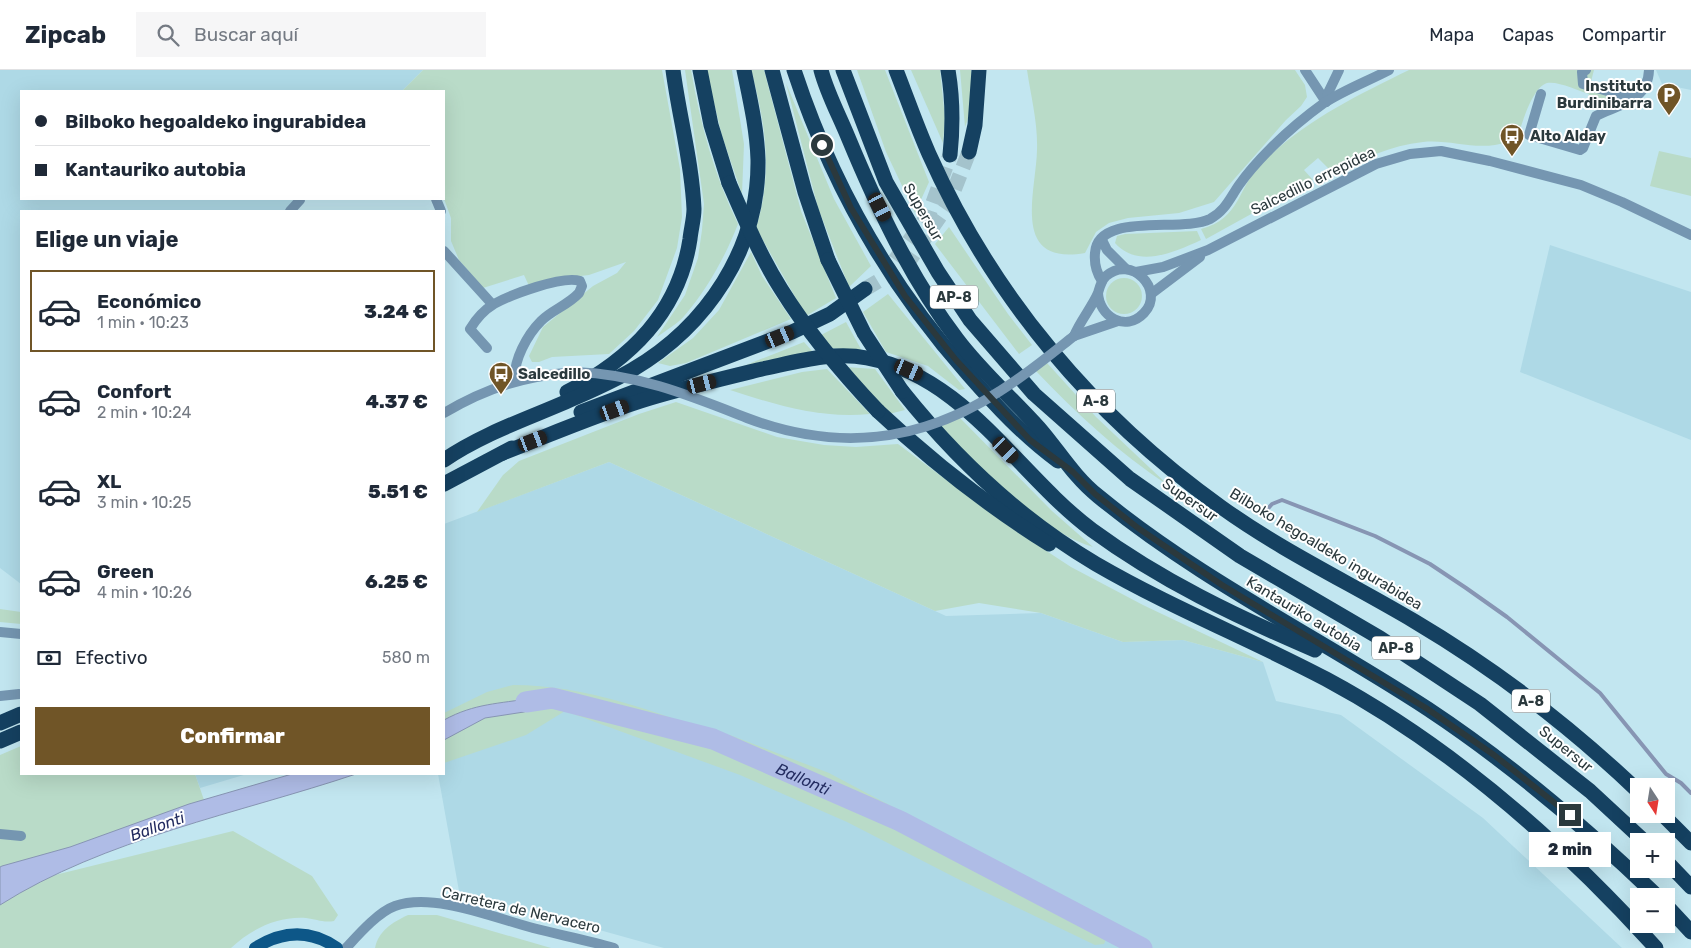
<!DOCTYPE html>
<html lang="es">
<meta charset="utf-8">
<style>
:root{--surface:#fff;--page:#f6f6f7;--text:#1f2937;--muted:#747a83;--line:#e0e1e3;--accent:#705527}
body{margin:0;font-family:Rubik,sans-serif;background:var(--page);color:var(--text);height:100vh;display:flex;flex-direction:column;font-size:19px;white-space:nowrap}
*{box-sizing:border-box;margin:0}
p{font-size:16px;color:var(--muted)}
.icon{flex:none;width:28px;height:28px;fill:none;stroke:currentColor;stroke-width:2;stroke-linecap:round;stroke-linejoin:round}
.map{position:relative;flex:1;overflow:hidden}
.sheet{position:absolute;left:20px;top:140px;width:425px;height:565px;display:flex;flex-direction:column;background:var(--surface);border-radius:0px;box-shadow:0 5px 20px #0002}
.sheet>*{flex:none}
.banner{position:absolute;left:20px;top:20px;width:425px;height:110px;border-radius:0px;box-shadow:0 5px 20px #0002;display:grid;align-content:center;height:110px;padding:0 15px;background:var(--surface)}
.needle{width:32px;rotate:168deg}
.tools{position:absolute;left:1630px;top:708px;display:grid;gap:10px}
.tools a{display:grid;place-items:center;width:45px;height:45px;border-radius:0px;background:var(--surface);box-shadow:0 5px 20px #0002;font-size:25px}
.end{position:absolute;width:22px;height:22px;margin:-11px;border:6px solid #2b393d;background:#fff;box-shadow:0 0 0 2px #fff}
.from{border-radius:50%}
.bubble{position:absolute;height:35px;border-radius:0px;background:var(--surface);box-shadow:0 5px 20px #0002;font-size:16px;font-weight:800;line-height:35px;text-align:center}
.car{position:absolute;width:15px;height:30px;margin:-15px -8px;border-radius:6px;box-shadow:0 0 4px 1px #0007;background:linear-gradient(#222 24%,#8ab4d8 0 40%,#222 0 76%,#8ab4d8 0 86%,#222 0)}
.banner b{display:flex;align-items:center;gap:18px;height:48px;font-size:19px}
.banner b+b{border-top:1px solid var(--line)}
.banner i{width:12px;height:12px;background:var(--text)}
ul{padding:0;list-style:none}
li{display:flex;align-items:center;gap:15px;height:82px;margin:0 10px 8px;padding:0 5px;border:2px solid transparent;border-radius:0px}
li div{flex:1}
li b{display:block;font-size:19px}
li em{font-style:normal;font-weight:800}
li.current{border-color:var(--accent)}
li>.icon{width:45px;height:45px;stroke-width:1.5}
h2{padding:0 15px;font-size:22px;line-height:60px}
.pay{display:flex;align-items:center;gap:12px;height:55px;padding:0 15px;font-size:19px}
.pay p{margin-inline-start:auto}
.action{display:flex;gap:10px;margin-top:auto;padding:10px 15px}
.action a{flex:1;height:58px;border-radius:0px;background:var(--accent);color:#fff;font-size:20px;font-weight:800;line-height:58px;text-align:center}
header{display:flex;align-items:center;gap:30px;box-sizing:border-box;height:70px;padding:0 25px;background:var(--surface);border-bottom:1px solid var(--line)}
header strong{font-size:24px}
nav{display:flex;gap:28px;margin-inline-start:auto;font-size:18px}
.search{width:350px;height:45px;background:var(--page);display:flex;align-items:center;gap:12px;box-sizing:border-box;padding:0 18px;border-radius:0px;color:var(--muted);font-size:19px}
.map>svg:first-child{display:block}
.built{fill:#aed9e6}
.green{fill:#b9dbc8}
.water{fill:#afbce6;stroke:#8795b3}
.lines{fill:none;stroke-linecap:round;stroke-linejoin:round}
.stream{stroke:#8795b3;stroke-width:4}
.river{stroke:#afbce6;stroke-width:21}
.motorway-tunnel{stroke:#a4c3cc;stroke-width:15;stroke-dasharray:15 8;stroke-linecap:butt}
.minor{stroke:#7596b1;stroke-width:10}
.tertiary{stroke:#7596b1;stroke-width:10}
.primary{stroke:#0d5788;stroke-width:12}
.motorway{stroke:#154161;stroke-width:15}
.tertiary-bridge{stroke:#7596b1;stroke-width:10}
.motorway-bridge{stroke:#154161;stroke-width:15}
.route{stroke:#2b393d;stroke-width:6}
.labels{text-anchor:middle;stroke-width:4;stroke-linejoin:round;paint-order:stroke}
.shield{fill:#fff;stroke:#6b7477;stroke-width:1}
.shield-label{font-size:14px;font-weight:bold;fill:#2b393d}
.poi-label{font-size:15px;font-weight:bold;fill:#2b393d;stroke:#fff;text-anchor:start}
.street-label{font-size:15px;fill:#2b393d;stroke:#fff}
.water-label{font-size:16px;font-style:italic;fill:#232c60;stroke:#fff}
</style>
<header>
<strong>Zipcab</strong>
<div class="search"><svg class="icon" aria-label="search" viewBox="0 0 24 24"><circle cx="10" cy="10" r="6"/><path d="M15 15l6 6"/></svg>Buscar aquí</div>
<nav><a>Mapa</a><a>Capas</a><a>Compartir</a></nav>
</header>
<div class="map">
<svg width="1691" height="878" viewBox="0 0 1691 878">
<rect width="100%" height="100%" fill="#c2e6f0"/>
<g class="built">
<path d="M 0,0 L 423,0 L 402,21 L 21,21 L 21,129 L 298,129 L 286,141 L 21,141 L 21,514 L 0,498 Z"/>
<path d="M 1656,0 L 1691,0 L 1691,20 L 1662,14 Z"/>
<path d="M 1550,175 L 1691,222 L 1691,370 L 1520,302 Z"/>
<path d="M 609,392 L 946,546 L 1041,543 L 1123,572 L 1183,570 L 1263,592 L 1276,631 L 1341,645 L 1483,748 L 1622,878 L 664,878 L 459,821 L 438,704 L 444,704 L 444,454 Z"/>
<path d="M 195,704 L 247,704 L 200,718 Z"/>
</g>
<g class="green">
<path d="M 423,0 L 662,0 L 680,99 L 682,147 L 677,178 L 658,230 L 634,261 L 609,284 L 552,287 L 539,292 L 532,292 L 529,286 L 543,257 L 593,216 L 617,203 L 626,192 L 589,205 L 555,209 L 530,218 L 524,205 L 483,218 L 459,190 L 451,171 L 451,148 L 444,129 L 444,21 L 402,21 Z"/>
<path d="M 685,0 L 691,0 C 700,53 714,105 738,154 C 725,187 708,218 685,245 C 678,254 666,260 657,267 L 685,225 L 698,188 L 702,160 L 704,134 Z"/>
<path d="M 706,0 L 732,0 L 744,74 L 742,124 L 722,66 Z"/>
<path d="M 751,0 L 764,0 L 801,141 L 836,228 L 806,246 L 756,158 C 773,104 766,54 751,0 Z"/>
<path d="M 857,0 L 885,0 L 929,112 L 915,143 L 886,82 Z"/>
<path d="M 911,0 L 940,0 L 945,48 L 943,73 Z"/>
<path d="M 960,0 L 971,0 C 975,18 972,40 965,57 Z"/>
<path d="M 1027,0 L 1295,0 L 1305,15 L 1307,27 L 1301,36 L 1286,50 L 1214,132 L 1179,143 L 1128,148 L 1109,153 L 1096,162 L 1085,183 C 1010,196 1036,123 1037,80 C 1038,53 1031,27 1027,0 Z"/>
<path d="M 1409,0 L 1594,0 L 1589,19 L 1620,30 L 1604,35 L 1587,31 L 1589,24 C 1578,21 1559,11 1547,13 C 1533,17 1522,52 1519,64 L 1505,61 L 1507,72 C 1479,82 1451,69 1423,72 C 1391,75 1361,90 1333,103 L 1318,88 L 1304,100 L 1313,110 L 1206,169 L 1201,159 C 1241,149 1237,117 1263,92 C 1306,50 1356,26 1409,0 Z"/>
<path d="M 786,13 L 834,129 L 871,196 L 849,217 L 818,138 Z"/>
<path d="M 1659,81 L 1691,88 L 1691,126 L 1650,116 Z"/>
<path d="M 949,157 L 1008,244 L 1032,275 L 1019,284 L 935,174 Z"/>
<path d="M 1197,161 L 1201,170 C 1175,182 1138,199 1115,173 L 1117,166 L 1125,164 Z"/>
<path d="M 751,182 L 762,206 L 791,249 L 686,293 L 670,296 L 658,293 L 693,268 L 719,240 Z"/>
<circle cx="1124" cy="226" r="18"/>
<path d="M 888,224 L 965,319 L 959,320 L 928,296 L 886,282 L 863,242 Z"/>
<path d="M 846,252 L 862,281 L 829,278 L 821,265 Z"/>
<path d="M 804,272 L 813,282 L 741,297 Z"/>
<path d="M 1047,293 L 1096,347 L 1169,416 C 1119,383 1076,343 1035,300 Z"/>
<path d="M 845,297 L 875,299 L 905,340 L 889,344 Z"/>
<path d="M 827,299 L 870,344 C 821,349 776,335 730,320 L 802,302 Z"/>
<path d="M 676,332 L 777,367 L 824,375 L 856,377 L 898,374 L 1010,457 L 1071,497 L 1143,535 L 1263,592 L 1183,570 L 1123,572 L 1041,543 L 979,533 L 935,541 L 609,392 L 477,442 L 503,405 L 519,391 L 639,344 Z"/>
<path d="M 958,346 L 1052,441 L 1093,477 C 1040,462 978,394 938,356 Z"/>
<path d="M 0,539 L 21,542 L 21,554 L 0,552 Z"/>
<path d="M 513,615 C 586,615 655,642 723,666 L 730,665 L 829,703 L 1113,854 L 1104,874 L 1095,875 L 956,808 L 847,752 L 740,705 L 565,641 L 526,665 L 444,693 L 444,643 L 487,622 Z"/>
<path d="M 21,676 L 21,704 L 195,704 L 204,730 L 70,777 L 0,797 L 0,685 Z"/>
<path d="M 233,761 L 312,806 L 338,845 L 334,851 C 323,853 316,849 306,848 C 278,846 251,859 231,878 L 0,878 L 0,827 L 55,805 Z"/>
<path d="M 408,845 L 437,845 L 551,878 L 375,878 C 378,861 393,852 408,845 Z"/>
</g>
<g class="water">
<path d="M 532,628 L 559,629 L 524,642 L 485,648 L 444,670 L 444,650 C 475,633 499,634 532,628 Z"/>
<path d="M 292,704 L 356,704 C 240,743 104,769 0,835 L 0,797 L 2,796 L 70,777 L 189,734 Z"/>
</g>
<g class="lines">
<path class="stream" d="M 1264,443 L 1272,434 L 1282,430 L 1375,466 L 1430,494 L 1466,518 L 1507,547 L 1600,623 L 1666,704 L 1681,713 L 1691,723"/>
<path class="river" id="s1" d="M 526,632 L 552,628 L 713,669 L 900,751 L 1142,878"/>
<g class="motorway-tunnel">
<path d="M 895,190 L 929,144 L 950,85"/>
<path d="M 865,219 L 907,194 L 949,133 L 969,82"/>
</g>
<g class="minor">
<path d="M 1305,0 L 1326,32"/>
<path d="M 1586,0 L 1582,2 L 1583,14 L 1635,29"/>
<path d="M 1541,24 L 1529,65 L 1580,80 L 1583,78 L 1596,46 C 1618,35 1648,31 1649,0"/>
<path d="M 1326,32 L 1328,23 L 1339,0"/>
<path d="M 436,129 L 441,141"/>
<path d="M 290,141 L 300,130"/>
<path d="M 1102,170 L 1107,180 L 1126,199"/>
<path d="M 444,181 L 492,234"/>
<path d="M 1102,211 C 1096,202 1094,194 1095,183 C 1098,141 1182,163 1210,149 C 1225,141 1230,128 1239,115 C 1249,101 1260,89 1272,77 C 1288,61 1306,46 1324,33 C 1344,20 1368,11 1389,0"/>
<path d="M 487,278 L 470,259 C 476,249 484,240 494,234 C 510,225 563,205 580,211 L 582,216 L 579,223 C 568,235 552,240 541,251 C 527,265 513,291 515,310"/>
<path d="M 0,626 L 19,624"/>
<path d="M 0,764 L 21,766"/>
<path d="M 346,878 C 358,865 378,842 395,836 C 433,822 495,848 533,858 C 560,865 587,870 614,878"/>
</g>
<g class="tertiary">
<path d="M 1136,202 L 1163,197 L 1208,180 L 1376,94 L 1410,84 L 1441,81 L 1490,91 L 1581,115 L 1622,132 L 1691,165"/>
<path d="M 1151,224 L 1200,187"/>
<path d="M 1074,266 C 1080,251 1092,237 1098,223 C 1100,216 1101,211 1106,206 C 1131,184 1166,220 1144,243 C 1125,263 1099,246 1098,223"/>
<path d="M 1074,266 L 1118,251"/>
<path d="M 444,343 C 488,317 525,306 576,302"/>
<path d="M 0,562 L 21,564"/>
</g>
<path class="primary" d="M 255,878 C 282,861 310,859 337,878"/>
<g class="motorway">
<path d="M 700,0 L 711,55 L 729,113"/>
<path d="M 772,0 L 805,122 L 828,190"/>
<path d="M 794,0 C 831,113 889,215 968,304 C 996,336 1024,366 1058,391"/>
<path d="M 821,0 C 827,23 839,45 848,67 C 877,137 911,209 957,269 C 981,301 1012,328 1039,358 C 1059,381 1074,407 1098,426 C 1200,510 1318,567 1428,639 C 1511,694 1586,758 1657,826"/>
<path d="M 843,0 L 886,112 L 938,202 L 970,250 L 1034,324 L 1130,409 L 1240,486 L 1380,568 L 1480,634 L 1590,721 L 1644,771"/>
<path d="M 896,0 C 907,28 917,57 929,84 C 993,227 1094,347 1221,437 C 1282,481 1350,513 1414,551 C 1495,599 1571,657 1639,722"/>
<path d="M 948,0 C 953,29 953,56 950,85"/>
<path d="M 969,82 L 975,55 L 979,0"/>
<path d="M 902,321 C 957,390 1020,449 1096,494 C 1170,537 1250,569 1326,609 C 1451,676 1561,773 1656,878"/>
<path d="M 567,322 C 631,289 679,242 690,169 C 691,159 694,149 694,139 C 692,92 679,46 673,0"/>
<path d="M 878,341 C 931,391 987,435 1049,474"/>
<path d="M 581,342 L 792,262 L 830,244 L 865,219"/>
<path d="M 503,383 C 552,364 600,343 650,328 C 687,317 725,308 762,299 C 796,292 832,281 867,288 C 966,307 1016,403 1092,460 C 1160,510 1237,547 1315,580"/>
<path d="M 444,390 C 485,362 533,347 577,327 C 595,319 615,310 632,300 C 707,256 759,179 758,90 C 757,59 750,29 744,0"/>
<path d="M 444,414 L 512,378"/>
<path d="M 0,653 L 21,644"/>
<path d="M 0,671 L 21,662"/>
<path d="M 1662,744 L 1691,773"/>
<path d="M 1666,791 L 1691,817"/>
<path d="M 1666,835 L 1691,862"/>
</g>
<path class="tertiary-bridge" d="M 576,302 C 638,304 691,326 747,348 C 837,382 920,373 1000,321 C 1026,305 1050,285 1074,266"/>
<g class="motorway-bridge">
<path d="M 729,113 C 745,149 760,186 781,219 C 809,264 842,303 878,341"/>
<path d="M 828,190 L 864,263 L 902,321"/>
</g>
</g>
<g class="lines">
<path class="route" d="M 822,75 L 851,138 L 905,226 L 956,290 L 1030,370 L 1073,402 L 1095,424 L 1138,458 L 1222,515 L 1426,638 L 1494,685 L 1570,745"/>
</g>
<defs>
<symbol id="parking-pin" viewBox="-11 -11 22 30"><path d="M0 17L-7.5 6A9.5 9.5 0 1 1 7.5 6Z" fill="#705527" stroke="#fff"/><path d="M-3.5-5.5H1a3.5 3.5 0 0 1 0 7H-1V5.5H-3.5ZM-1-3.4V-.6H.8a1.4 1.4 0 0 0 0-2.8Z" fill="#fff"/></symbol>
<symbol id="bus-pin" viewBox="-11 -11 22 30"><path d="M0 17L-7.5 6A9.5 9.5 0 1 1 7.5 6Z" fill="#705527" stroke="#fff"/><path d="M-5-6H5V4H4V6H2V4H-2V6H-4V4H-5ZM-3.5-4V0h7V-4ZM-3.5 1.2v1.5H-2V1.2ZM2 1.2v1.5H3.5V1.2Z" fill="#fff"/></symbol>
</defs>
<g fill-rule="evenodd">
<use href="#parking-pin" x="1655" y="11" width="28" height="38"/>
<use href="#bus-pin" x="1498" y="52" width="28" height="38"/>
<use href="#bus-pin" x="487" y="290" width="28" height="38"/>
</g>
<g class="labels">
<g class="shield">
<rect x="930" y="215.5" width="48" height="23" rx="4"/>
<rect x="1077" y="319.5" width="38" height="23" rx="4"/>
<rect x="1372" y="566.5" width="48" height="23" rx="4"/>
<rect x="1512" y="619.5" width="38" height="23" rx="4"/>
</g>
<g class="shield-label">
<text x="954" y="232">AP-8</text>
<text x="1096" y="336">A-8</text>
<text x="1396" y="583">AP-8</text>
<text x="1531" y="636">A-8</text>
</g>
<g class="poi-label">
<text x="1652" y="21" text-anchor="end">Instituto<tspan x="1652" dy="17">Burdinibarra</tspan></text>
<text x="1530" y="71">Alto Alday</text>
<text x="518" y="309">Salcedillo</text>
</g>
<g class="street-label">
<text transform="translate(1313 111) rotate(-26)" y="5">Salcedillo errepidea</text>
<text transform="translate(923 142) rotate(60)" y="5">Supersur</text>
<text transform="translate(1190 430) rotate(35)" y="5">Supersur</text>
<text transform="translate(1326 479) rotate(31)" y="5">Bilboko hegoaldeko ingurabidea</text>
<text transform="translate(1304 544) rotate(31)" y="5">Kantauriko autobia</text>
<text transform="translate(1566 679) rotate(39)" y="5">Supersur</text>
<text transform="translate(521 840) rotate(13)" y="5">Carretera de Nervacero</text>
</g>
<g class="water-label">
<text dy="6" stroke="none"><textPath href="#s1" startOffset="291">Ballonti</textPath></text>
<text transform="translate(157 756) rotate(-20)" y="6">Ballonti</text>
</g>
</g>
</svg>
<div class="tools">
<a><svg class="needle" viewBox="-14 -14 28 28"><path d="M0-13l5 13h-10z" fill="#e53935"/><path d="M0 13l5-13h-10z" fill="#747a83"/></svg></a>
<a>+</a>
<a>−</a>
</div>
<i class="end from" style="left:822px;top:75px"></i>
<i class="end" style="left:1570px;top:745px"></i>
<div class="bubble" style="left:1529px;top:762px;width:82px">2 min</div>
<i class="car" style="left:880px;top:137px;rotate:152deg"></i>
<i class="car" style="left:780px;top:267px;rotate:67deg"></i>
<i class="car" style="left:909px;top:300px;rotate:113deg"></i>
<i class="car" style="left:702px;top:314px;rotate:76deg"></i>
<i class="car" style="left:615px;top:340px;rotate:70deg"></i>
<i class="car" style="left:533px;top:371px;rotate:69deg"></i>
<i class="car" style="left:1006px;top:380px;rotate:136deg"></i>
<div class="banner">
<b><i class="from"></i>Bilboko hegoaldeko ingurabidea</b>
<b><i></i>Kantauriko autobia</b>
</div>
<section class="sheet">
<h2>Elige un viaje</h2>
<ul>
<li class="current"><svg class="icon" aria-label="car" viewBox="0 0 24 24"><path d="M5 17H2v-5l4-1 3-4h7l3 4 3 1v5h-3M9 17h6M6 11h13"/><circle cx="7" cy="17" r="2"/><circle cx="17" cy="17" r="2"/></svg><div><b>Económico</b><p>1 min · 10:23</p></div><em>3.24 €</em></li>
<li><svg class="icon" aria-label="car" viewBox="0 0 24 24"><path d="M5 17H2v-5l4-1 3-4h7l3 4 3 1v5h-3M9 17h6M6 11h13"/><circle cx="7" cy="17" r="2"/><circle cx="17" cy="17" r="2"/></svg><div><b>Confort</b><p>2 min · 10:24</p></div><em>4.37 €</em></li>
<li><svg class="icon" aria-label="car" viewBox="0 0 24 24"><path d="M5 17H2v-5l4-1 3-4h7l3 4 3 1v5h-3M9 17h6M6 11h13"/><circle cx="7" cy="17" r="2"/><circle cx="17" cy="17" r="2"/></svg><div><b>XL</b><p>3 min · 10:25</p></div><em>5.51 €</em></li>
<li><svg class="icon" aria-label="car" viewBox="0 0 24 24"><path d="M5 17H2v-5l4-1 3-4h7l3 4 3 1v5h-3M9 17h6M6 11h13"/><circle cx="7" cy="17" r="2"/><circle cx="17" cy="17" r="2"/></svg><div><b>Green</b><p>4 min · 10:26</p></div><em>6.25 €</em></li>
</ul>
<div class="pay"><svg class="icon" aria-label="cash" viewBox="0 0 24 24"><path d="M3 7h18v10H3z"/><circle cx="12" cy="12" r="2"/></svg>Efectivo<p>580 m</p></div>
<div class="action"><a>Confirmar</a></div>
</section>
</div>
